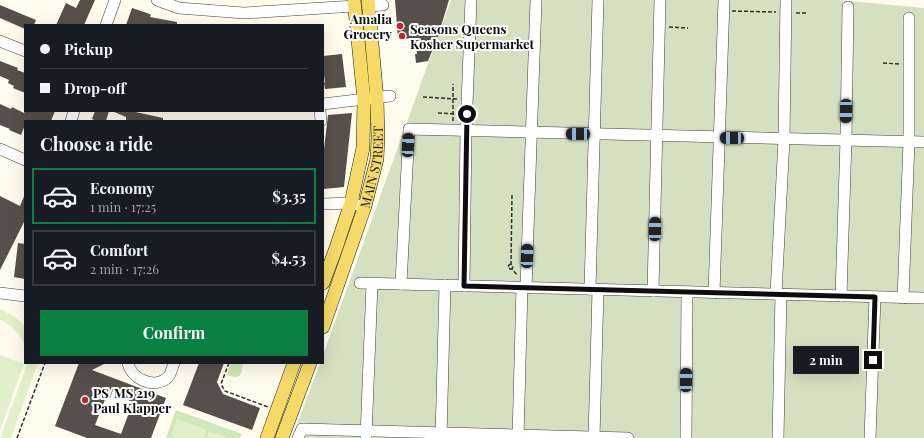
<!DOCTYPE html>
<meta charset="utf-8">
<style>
:root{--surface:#171b24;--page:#20242c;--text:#f1f3f6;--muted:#9ea1a6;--line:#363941;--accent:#0b8043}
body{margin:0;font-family:"Playfair Display",serif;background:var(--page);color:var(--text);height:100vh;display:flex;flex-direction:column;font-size:15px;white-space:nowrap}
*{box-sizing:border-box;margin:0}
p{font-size:13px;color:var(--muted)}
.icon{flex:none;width:22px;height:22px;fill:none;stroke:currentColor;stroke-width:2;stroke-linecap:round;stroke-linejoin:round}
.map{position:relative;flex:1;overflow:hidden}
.details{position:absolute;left:24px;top:120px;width:300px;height:244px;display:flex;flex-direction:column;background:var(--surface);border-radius:0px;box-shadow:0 4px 16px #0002}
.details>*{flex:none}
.top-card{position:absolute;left:24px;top:24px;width:300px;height:88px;border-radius:0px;box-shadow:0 4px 16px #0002;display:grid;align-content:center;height:88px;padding:0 16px;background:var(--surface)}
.end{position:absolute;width:18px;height:18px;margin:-9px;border:5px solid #0d0d0d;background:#fff;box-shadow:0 0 0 2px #fff}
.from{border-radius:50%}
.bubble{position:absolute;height:28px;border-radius:0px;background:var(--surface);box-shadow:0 4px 16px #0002;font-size:13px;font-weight:700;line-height:28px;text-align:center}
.car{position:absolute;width:12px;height:24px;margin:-12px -6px;border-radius:5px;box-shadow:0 0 3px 1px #0007;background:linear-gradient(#222 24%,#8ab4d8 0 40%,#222 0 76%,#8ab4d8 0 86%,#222 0)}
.top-card b{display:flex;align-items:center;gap:14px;height:38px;font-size:15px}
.top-card b+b{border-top:1px solid var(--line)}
.top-card i{width:10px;height:10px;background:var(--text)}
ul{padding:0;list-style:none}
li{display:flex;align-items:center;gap:12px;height:56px;margin:0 8px 6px;padding:0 8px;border:2px solid var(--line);border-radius:0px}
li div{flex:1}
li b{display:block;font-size:15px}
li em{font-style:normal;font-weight:700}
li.on{border-color:var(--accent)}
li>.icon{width:36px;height:36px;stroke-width:1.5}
h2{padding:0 16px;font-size:18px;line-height:48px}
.primary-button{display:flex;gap:8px;margin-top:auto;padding:8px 16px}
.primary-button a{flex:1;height:46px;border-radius:0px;background:var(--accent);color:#fff;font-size:16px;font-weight:700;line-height:46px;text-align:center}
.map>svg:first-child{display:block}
.green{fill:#cfe8b9}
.cemetery{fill:#d4e0c0}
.pitch{fill:#e1f0ca}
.building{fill:#564f4a;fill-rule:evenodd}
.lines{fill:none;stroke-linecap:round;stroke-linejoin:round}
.minor-casing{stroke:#404040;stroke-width:12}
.major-casing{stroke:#1e1e1e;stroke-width:14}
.path{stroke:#2f2f2f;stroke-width:1.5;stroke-dasharray:4 2;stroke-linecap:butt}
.minor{stroke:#fff;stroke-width:11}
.major{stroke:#f5da68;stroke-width:13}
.route{stroke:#0d0d0d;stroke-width:5}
.poi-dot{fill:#ba2a28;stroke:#fff;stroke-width:1.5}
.labels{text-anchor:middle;stroke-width:4;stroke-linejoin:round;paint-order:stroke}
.poi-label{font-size:13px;font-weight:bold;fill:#0d0d0d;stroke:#fff;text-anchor:start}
.street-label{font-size:13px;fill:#0d0d0d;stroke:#fff}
</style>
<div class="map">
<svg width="924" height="438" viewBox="0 0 924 438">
<rect width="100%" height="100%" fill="#fffcee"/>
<g class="green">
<path d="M 231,363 L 242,363 L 243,364 C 241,378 239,379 227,375 Z"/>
<path d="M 176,410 L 242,434 L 240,438 L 166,438 Z"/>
</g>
<path class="cemetery" d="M 451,0 L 839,0 L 924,8 L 924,438 L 292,438 L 320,363 L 323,363 L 323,355 Z"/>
<g class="pitch">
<path d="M 0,309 L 15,317 L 25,326 L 25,347 C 21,334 12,325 0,320 Z"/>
<path d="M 0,355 L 24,364 L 0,430 Z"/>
<path d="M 27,363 L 38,363 L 11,438 L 0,438 L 24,373 Z"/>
<path d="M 177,419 L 207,430 L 204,438 L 176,438 L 171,436 Z"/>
<path d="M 209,431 L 228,438 L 206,438 Z"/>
</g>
<g class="building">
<path d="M 80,0 L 95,0 L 84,25 L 56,25 L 66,3 L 76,8 Z"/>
<path d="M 395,0 L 449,0 L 438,36 L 428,61 L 416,63 L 415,54 L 417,54 L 416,38 L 398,39 Z"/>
<path d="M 0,5 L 36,20 L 34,25 L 25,25 L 25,29 L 0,18 Z"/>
<path d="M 132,8 L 147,13 L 151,15 L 150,17 L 177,22 L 177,25 L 126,25 Z"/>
<path d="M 342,54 L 346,87 L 325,89 L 324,83 L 325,82 L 323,69 L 323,56 Z"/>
<path d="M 0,61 L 18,68 L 17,70 L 25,73 L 25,93 L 13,88 L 14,86 L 8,83 L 9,80 L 0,76 Z"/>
<path d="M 0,104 L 11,109 L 12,107 L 24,113 L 25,111 L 55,111 L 51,121 L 25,121 L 25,125 L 21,135 L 9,130 L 10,129 L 0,125 Z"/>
<path d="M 95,111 L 109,111 L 106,121 L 97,121 L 92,119 Z"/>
<path d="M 112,111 L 131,111 L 163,118 L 163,121 L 126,121 L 126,117 Z"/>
<path d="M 352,113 L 344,187 L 323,189 L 323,158 L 328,115 Z"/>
<path d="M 25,194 L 25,220 L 0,270 L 0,196 L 20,206 Z"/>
<path d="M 18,243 L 25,244 L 25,279 L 14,277 Z"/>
<path d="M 79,363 L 106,363 L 92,370 L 166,398 L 151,438 L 87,438 L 55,426 ZM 108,392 L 133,402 L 121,434 L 95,425 Z"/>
<path d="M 199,363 L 224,363 L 217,382 L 223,394 L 260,408 L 252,430 L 183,405 Z"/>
</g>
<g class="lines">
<defs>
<g id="minor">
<path d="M 157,0 L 179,8 L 244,13 L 355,6"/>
<path d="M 369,6 L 383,5"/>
<path d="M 106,25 L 115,0"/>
<path d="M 0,41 L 25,51"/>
<path d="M 323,104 L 390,96"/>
<path d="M 320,111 L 321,121"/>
<path d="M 71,121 L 74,111"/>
<path d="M 0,149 L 25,160"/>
<path d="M 323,204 L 351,203 L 358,205"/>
<path d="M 360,283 L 924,298"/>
<path d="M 401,284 L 409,129 L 924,142"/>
<path d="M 464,286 L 466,131 L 471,0"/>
<path d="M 526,288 L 536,0"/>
<path d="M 590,289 L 598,0"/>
<path d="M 653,291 L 660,0"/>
<path d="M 0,293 L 25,296"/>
<path d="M 714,293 L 724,0"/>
<path d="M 776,294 L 784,139 L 786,0"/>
<path d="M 841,296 L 846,140 L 848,7"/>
<path d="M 903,298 L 909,142 L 909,18"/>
<path d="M 128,363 C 131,379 155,390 168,377 C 171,374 172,368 174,363"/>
<path d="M 366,437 L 372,284"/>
<path d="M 298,438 L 302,429 L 628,438"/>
<path d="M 441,438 L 445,285"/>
<path d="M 518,438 L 522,287"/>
<path d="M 594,438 L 598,290"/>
<path d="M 686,438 L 687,292"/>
<path d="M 778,438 L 781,294"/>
<path d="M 870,438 L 875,297"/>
</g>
<g id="major">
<path d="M 323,283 L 336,248 L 351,203 L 363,148 L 364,100 L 354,0"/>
<path id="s1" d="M 323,327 L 365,206 L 377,159 L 378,138 L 377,99 L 368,0"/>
<path d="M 267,438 L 294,363"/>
<path d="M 282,438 L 310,363"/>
</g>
</defs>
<use href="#minor" class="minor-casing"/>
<use href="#major" class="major-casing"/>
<g class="path">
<path d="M 732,11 L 776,12"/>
<path d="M 796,13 L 807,13"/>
<path d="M 669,27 L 688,28"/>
<path d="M 883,63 L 899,64"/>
<path d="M 423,97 L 457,99"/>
<path d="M 438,113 L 457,114"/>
<path d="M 453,121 L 453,84"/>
<path d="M 512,195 L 511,264 L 513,266 L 512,269 L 517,275"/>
<path d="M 511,264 L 509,265 L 508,267 L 510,269 L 512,269"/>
<path d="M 229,363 L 221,384 L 225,391 L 268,407"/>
<path d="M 17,438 L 45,363"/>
</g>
<use href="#minor" class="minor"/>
<use href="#major" class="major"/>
</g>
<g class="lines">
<path class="route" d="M 467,114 L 464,286 L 875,297 L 873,360"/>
</g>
<g class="poi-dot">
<circle cx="400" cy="26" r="4"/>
<circle cx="402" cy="36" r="4"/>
<circle cx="85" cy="400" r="4"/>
</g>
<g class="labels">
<g class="poi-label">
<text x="392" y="24" text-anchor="end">Amalia<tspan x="392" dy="15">Grocery</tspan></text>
<text x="410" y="34">Seasons Queens<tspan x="410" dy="15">Kosher Supermarket</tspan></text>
<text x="93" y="398">PS/MS 219<tspan x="93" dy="15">Paul Klapper</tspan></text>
</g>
<g class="street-label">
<text dy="5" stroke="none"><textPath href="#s1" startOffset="168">MAIN STREET</textPath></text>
</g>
</g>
</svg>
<i class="end from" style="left:467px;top:114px"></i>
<i class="end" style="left:873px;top:360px"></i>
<div class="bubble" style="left:793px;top:346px;width:66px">2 min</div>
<i class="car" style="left:846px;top:111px;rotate:181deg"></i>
<i class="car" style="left:578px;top:134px;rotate:271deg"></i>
<i class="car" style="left:732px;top:138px;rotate:271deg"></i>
<i class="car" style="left:408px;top:145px;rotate:3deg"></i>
<i class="car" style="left:655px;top:229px;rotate:1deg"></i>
<i class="car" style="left:527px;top:256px;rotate:2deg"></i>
<i class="car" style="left:686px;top:380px;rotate:1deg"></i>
<div class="top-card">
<b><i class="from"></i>Pickup</b>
<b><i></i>Drop-off</b>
</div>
<section class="details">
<h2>Choose a ride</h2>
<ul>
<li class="on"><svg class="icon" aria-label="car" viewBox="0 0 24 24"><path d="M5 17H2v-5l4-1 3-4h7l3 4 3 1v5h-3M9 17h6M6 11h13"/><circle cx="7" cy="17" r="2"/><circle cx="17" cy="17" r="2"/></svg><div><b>Economy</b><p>1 min · 17:25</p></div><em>$3.35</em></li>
<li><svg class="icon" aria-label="car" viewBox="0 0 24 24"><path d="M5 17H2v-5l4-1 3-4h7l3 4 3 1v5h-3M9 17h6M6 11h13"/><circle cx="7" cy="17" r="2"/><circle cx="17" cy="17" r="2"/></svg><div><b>Comfort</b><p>2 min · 17:26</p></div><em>$4.53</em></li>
</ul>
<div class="primary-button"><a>Confirm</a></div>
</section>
</div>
